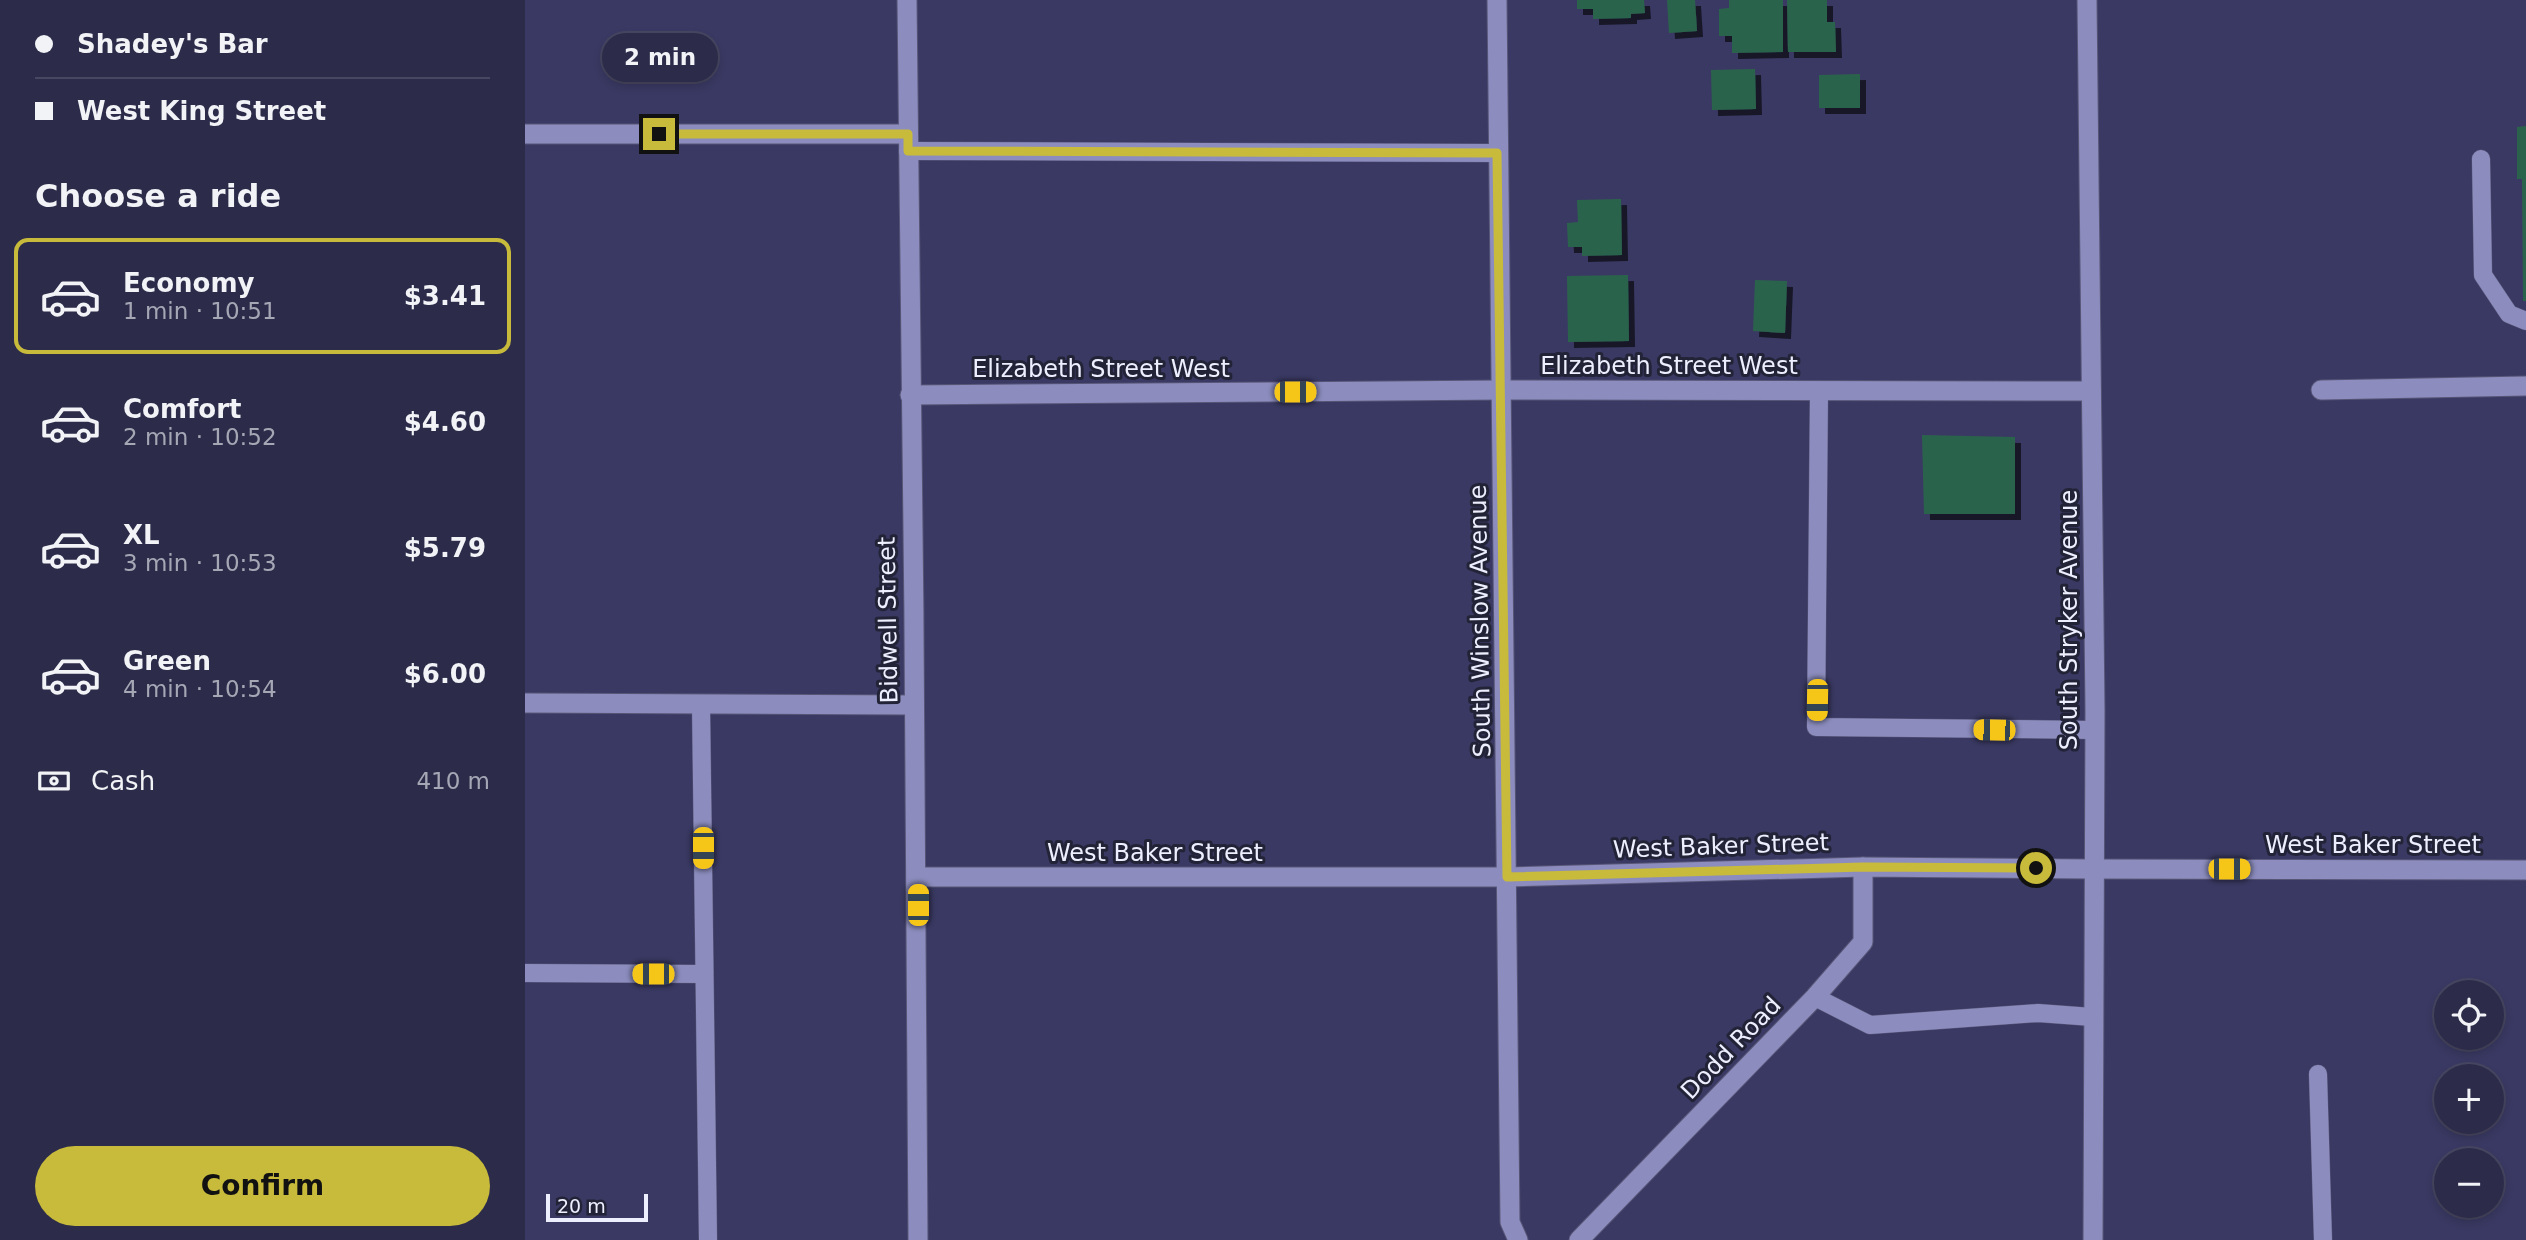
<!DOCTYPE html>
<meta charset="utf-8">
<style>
:root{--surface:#2c2b4a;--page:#383754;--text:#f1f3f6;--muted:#a6a7b5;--line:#484762;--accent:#c8bb3b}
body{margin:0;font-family:"DejaVu Sans",sans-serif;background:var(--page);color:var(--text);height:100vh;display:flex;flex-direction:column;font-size:26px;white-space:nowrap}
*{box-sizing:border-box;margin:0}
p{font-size:23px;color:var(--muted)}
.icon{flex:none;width:38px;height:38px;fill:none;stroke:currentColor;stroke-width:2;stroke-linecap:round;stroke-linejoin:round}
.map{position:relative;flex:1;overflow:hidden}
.side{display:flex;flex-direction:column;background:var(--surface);width:525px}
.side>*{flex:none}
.banner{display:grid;align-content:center;height:154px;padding:0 35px;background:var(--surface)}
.controls{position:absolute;left:1909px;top:980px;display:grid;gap:14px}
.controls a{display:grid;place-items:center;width:70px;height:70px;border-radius:50%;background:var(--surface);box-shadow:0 4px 10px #0003,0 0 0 2px var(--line);font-size:35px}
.scale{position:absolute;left:21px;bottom:18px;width:102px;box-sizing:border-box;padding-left:7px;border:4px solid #edeefe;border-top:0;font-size:19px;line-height:24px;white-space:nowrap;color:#edeefe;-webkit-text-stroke:5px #232337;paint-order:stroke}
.end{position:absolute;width:32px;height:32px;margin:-16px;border:9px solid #c8bb3b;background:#111;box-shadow:0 0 0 4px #111}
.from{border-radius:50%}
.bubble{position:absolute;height:49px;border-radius:24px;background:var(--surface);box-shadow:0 4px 10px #0003,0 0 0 2px var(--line);font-size:23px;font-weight:800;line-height:49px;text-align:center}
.car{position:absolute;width:21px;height:42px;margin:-21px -10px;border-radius:9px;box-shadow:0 0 5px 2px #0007;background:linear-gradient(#f5c518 24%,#345 0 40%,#f5c518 0 76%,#345 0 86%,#f5c518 0)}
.banner b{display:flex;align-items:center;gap:24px;height:66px;font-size:26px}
.banner b+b{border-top:2px solid var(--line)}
.banner i{width:18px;height:18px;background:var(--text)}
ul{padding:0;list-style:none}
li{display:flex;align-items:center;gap:21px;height:116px;margin:0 14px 10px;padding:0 21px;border:4px solid transparent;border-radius:14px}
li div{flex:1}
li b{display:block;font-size:26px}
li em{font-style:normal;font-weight:800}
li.current{border-color:var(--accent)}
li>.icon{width:63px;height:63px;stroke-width:1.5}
h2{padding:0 35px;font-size:32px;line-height:84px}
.pay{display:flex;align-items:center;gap:18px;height:77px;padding:0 35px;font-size:26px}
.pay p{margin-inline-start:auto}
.button{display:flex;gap:14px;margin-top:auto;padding:14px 35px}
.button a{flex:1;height:80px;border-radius:42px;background:var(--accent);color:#111;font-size:28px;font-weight:800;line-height:80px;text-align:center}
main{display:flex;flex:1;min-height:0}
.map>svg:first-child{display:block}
.building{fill:#2b634b;filter:url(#shadow)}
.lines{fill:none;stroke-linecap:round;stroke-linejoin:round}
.service-casing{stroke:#575577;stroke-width:19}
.minor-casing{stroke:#575577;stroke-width:21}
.tertiary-casing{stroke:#575577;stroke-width:21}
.service{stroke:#8c8dbe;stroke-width:18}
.minor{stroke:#8c8dbe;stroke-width:19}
.tertiary{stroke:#8c8dbe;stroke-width:19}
.route{stroke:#c8bb3b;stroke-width:9}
.labels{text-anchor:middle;stroke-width:6;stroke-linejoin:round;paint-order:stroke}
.street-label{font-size:24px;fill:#edeefe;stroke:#232337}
</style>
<main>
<section class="side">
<div class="banner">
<b><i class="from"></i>Shadey's Bar</b>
<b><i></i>West King Street</b>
</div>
<h2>Choose a ride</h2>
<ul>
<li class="current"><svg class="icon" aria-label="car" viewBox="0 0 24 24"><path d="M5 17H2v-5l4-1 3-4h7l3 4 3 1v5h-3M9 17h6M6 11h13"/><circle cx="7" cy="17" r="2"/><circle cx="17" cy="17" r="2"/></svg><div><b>Economy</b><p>1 min · 10:51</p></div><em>$3.41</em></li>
<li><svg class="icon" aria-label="car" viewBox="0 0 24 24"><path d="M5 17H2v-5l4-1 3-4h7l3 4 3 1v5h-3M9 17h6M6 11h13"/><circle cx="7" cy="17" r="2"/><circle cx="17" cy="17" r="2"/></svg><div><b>Comfort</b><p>2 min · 10:52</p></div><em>$4.60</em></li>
<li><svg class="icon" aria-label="car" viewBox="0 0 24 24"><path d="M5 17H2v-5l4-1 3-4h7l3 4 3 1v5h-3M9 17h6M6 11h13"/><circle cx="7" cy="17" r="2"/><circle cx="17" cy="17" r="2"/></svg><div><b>XL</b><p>3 min · 10:53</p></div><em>$5.79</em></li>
<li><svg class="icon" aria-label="car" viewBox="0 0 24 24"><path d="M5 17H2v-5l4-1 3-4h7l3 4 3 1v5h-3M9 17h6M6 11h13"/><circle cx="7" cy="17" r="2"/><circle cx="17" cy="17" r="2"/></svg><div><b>Green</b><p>4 min · 10:54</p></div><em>$6.00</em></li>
</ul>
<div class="pay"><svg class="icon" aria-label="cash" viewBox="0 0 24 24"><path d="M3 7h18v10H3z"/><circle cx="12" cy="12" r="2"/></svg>Cash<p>410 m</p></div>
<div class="button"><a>Confirm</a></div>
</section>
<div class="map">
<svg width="2001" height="1240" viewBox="0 0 2001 1240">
<defs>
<filter id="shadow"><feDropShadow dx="6" dy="6" stdDeviation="0" flood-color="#0009"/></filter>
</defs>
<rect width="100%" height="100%" fill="#3a3963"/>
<g class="building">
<path d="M 1052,0 L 1119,0 L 1120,13 L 1106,14 L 1106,18 L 1068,19 L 1068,9 L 1052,9 Z"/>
<path d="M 1142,0 L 1170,0 L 1172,31 L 1144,33 Z"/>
<path d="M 1204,0 L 1258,0 L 1258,52 L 1207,53 L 1207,36 L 1194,36 L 1194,9 L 1204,8 Z"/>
<path d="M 1262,0 L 1302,0 L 1302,22 L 1310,22 L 1311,52 L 1263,52 Z"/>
<path d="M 1230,69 L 1231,109 L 1187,110 L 1186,70 Z"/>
<path d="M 1335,74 L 1335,108 L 1294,108 L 1294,75 Z"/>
<path d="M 2001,126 L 2001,301 L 1998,301 L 1997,179 L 1992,179 L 1992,127 Z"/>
<path d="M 1096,199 L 1097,255 L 1057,256 L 1057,247 L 1043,247 L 1042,223 L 1053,222 L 1052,200 Z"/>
<path d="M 1103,275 L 1104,341 L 1043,342 L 1042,276 Z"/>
<path d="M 1230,280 L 1262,281 L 1260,333 L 1228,331 Z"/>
<path d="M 1397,435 L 1490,437 L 1490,514 L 1399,514 Z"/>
</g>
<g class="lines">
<defs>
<g id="service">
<path d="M 383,151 L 972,153"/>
<path d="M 1956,159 L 1958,275 L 1984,314 L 2001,321"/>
<path d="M 1294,391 L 1291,727 L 1569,730"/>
<path d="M 176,705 L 183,1240"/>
<path d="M 0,973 L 179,974"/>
<path d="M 1290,997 L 1345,1025 L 1513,1013 L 1567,1017"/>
<path d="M 1793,1074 L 1798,1240"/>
</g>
<g id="minor">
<path d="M 382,0 C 386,413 393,827 393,1240"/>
<path d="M 972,0 L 985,1222 L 993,1240"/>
<path d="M 0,134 L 383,134"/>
<path d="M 1796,390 L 2001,386"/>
<path d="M 385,395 L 976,390 L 1566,391"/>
<path d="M 0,703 L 388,705"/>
<path d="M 1567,869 L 2001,870"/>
<path d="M 393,877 L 982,877 L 1338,867"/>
</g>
<g id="tertiary">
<path d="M 1562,0 L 1570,710 L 1568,1240"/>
<path d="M 1054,1240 L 1290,997 L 1338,942 L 1338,867 L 1567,869"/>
</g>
</defs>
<use href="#service" class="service-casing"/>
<use href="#minor" class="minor-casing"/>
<use href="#tertiary" class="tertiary-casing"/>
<use href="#service" class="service"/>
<use href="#minor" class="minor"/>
<use href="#tertiary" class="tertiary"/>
</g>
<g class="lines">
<path class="route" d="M 134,134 L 383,134 L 383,151 L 972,153 L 982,877 L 1338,867 L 1511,868"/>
</g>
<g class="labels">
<g class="street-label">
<text x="1144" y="374">Elizabeth Street West</text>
<text x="576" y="377">Elizabeth Street West</text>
<text transform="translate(363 620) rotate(-91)" y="8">Bidwell Street</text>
<text transform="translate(1544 620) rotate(-90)" y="8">South Stryker Avenue</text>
<text transform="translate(955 621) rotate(-91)" y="8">South Winslow Avenue</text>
<text x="1848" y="853">West Baker Street</text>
<text transform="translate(1196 846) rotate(-2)" y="8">West Baker Street</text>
<text x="630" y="861">West Baker Street</text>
<text transform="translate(1206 1048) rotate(-46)" y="8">Dodd Road</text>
</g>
</g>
</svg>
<div class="controls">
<a><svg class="icon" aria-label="locate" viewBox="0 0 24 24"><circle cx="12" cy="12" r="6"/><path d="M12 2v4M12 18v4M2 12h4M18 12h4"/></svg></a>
<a>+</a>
<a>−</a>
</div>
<div class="scale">20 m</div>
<i class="end from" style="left:1511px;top:868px"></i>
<i class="end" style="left:134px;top:134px"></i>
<div class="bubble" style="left:77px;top:33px;width:116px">2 min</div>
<i class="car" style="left:770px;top:392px;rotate:90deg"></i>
<i class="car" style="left:1292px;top:700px;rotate:181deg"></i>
<i class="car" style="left:1469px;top:730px;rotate:271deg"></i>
<i class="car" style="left:178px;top:848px;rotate:180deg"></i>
<i class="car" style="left:1704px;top:869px;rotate:90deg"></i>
<i class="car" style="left:393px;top:905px;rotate:0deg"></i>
<i class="car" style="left:128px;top:974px;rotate:270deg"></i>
</div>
</main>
